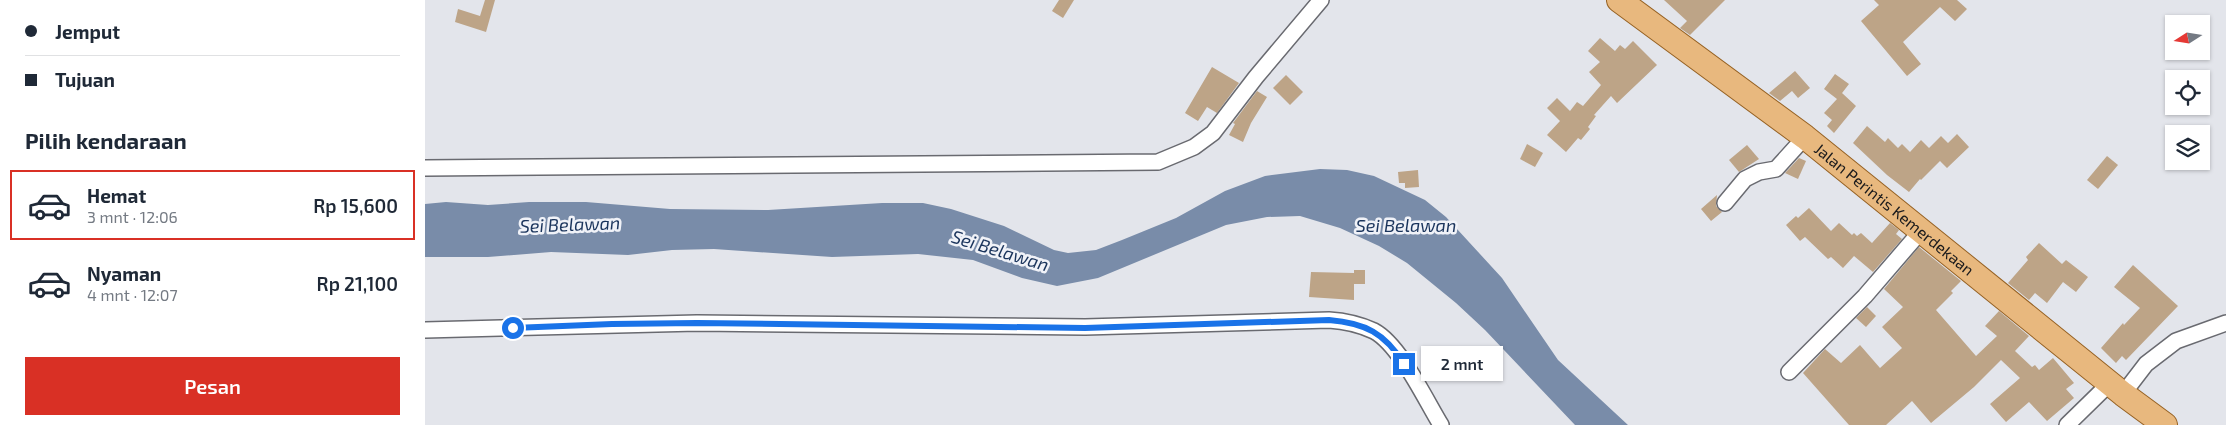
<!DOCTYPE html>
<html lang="id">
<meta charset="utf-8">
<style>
:root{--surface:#fff;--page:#f6f6f7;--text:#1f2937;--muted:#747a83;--line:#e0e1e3;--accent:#d93025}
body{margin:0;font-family:"Exo 2",sans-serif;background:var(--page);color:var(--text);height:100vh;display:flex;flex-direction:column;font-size:19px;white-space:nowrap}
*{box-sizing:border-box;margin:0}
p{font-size:16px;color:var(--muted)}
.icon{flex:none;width:28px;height:28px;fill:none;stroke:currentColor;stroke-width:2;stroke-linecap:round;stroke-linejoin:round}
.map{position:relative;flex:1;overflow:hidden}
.drawer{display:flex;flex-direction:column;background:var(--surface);width:425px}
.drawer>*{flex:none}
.top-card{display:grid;align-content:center;height:110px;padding:0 25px;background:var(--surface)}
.needle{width:32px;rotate:258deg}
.fabs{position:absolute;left:1740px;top:15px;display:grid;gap:10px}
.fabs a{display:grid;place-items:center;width:45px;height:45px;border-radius:0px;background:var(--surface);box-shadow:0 1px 4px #0004;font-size:25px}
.end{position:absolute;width:22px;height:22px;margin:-11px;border:6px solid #1a73e8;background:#fff;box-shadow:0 0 0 2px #fff}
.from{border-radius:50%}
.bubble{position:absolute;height:35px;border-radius:0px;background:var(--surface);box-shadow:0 1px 4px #0004;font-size:16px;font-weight:600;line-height:35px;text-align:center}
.top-card b{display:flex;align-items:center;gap:18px;height:48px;font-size:19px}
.top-card b+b{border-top:1px solid var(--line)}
.top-card i{width:12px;height:12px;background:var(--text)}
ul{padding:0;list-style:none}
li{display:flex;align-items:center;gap:15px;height:70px;margin:0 10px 8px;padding:0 15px;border:2px solid transparent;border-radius:0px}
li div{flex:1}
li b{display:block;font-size:19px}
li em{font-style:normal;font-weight:600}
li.on{border-color:var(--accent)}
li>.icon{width:45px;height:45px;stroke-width:1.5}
h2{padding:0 25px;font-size:22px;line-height:60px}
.action{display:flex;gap:10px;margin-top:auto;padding:10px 25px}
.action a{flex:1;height:58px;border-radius:0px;background:var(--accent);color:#fff;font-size:20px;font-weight:600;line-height:58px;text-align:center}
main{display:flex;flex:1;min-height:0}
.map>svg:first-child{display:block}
.water{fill:#798ca9}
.building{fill:#bda487}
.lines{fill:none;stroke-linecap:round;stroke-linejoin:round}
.street-casing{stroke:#696a70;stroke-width:18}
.primary-casing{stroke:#966224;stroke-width:26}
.street{stroke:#fff;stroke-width:15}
.primary{stroke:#e8b87e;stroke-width:24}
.route{stroke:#1a73e8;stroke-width:6}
.labels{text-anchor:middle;stroke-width:5;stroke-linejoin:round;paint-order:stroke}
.street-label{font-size:16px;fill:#1a1a1c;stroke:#f0f2f8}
.water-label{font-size:18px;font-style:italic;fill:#1a345c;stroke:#f0f2f8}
</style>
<main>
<section class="drawer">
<div class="top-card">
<b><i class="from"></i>Jemput</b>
<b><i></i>Tujuan</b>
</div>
<h2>Pilih kendaraan</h2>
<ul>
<li class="on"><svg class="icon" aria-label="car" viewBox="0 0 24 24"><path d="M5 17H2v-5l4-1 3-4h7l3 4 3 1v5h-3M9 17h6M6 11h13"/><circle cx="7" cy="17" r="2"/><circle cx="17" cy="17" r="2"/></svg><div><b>Hemat</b><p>3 mnt · 12:06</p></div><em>Rp 15,600</em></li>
<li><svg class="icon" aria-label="car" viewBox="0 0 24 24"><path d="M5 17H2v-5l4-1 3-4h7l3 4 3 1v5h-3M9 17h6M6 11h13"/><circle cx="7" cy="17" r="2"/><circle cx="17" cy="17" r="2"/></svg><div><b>Nyaman</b><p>4 mnt · 12:07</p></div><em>Rp 21,100</em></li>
</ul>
<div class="action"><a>Pesan</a></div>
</section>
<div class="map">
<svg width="1801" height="425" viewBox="0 0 1801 425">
<rect width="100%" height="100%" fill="#e3e5eb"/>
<path class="water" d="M 895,169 L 922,170 L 949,176 L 1000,200 L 1021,217 L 1077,278 L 1133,360 L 1203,425 L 1150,425 L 1060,330 L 1031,303 L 982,263 L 954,246 L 915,228 L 875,216 L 842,217 L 801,225 L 673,278 L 632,286 L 597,278 L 548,260 L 493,254 L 407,257 L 289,249 L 247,250 L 203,255 L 126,252 L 63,257 L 0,257 L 0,204 L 21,202 L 63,205 L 104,202 L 161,202 L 245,209 L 343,210 L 457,203 L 498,203 L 526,209 L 579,226 L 629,250 L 643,253 L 671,250 L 697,240 L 751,218 L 800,191 L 840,176 Z"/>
<g class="building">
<path d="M 60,0 L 70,0 L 61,32 L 30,22 L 33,9 L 55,16 Z"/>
<path d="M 634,0 L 649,0 L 638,18 L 627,11 Z"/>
<path d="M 1239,0 L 1300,0 L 1265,35 L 1255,28 L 1262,21 Z"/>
<path d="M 1449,0 L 1532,0 L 1542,9 L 1530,21 L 1515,7 L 1478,42 L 1496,64 L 1482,76 L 1436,21 L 1454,5 Z"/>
<path d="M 1175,38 L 1190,51 L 1195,45 L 1200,49 L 1208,41 L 1232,65 L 1192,103 L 1186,96 L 1169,115 L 1171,116 L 1163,127 L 1165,129 L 1156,140 L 1153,138 L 1141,152 L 1122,135 L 1135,121 L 1122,108 L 1132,98 L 1145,111 L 1152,102 L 1158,106 L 1176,85 L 1164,72 L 1175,62 L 1163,51 Z"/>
<path d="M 787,67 L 814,83 L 792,113 L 782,107 L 773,121 L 760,113 Z"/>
<path d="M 1370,71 L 1385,88 L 1373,98 L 1367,91 L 1355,101 L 1344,93 Z"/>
<path d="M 1410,74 L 1424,84 L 1414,97 L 1417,93 L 1431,106 L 1409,133 L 1402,126 L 1407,120 L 1399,113 L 1412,99 L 1399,89 Z"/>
<path d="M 861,75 L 878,92 L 865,105 L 848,88 Z"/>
<path d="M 832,91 L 842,97 L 826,123 L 818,142 L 804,135 L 810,124 L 808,123 Z"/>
<path d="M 1442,126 L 1460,142 L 1463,138 L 1473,148 L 1477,144 L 1485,152 L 1496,140 L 1504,148 L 1516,136 L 1523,143 L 1532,134 L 1544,147 L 1522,168 L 1515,161 L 1496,180 L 1495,179 L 1484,192 L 1462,175 L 1428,143 Z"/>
<path d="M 1102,144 L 1118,153 L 1110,167 L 1095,159 Z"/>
<path d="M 1322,145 L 1334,159 L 1314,172 L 1304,160 Z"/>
<path d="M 1682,156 L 1693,165 L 1673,189 L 1662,180 Z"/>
<path d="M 1374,158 L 1381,161 L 1373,179 L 1360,173 Z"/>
<path d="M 993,170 L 994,187 L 980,188 L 980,183 L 974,183 L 973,172 Z"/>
<path d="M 1292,195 L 1291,206 L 1297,212 L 1286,221 L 1276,209 Z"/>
<path d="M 1384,208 L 1406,231 L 1414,223 L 1427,235 L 1429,233 L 1432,236 L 1436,233 L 1447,243 L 1465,223 L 1474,230 L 1471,234 L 1477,239 L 1448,272 L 1429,256 L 1418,268 L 1406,257 L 1403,259 L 1380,237 L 1375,241 L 1361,225 L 1371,216 L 1373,218 Z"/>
<path d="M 1614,243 L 1637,264 L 1641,260 L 1663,277 L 1651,292 L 1638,282 L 1622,303 L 1610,293 L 1604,300 L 1583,283 L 1603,260 L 1601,257 Z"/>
<path d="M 1494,247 L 1536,281 L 1526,291 L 1528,293 L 1511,310 L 1551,356 L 1572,336 L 1560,326 L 1574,311 L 1604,336 L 1590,351 L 1607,367 L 1610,365 L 1614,370 L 1628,358 L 1649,383 L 1641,389 L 1649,398 L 1622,421 L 1604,402 L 1581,422 L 1565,404 L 1595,378 L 1576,360 L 1549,387 L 1506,423 L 1487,401 L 1461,425 L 1424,425 L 1378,373 L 1400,349 L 1416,363 L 1435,345 L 1455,368 L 1477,348 L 1457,327 L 1478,307 L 1459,289 Z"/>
<path d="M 1708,265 L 1753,306 L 1701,360 L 1697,356 L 1691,363 L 1676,348 L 1698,323 L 1699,325 L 1715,308 L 1689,287 Z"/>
<path d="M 929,270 L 940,270 L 940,284 L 929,284 L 929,300 L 884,297 L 886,272 L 929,273 Z"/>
<path d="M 1442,307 L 1451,316 L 1441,327 L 1431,318 Z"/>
</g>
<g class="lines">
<defs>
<g id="street">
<path d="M 0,168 L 733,162 L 769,147 L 788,133 L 831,77 L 896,0"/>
<path d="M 1300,203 L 1320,179 L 1334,172 L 1351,169 L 1380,137"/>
<path d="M 0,330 L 272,323 L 660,327 L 904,320 C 920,321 934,324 949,331 C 975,345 1000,399 1016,425"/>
<path d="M 1364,372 L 1440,296 L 1496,231"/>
<path d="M 1698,394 L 1721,364 L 1751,341 L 1801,323"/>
<path d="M 1642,425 L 1685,383"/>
</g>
<g id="primary">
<path id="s1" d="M 1194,0 L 1380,137 L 1698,394 L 1740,425"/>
</g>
</defs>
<use href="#street" class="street-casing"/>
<use href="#primary" class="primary-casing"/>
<use href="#street" class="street"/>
<use href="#primary" class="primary"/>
</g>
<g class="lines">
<path class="route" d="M 88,328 L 187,324 L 272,323 L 660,328 L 904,320 C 940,323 960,333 979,364"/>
</g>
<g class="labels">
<g class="street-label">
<text dy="6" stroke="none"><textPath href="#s1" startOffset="346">Jalan Perintis Kemerdekaan</textPath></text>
</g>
<g class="water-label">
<text transform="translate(145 225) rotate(-2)" y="6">Sei Belawan</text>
<text x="981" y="232">Sei Belawan</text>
<text transform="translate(575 251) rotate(17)" y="6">Sei Belawan</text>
</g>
</g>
</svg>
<div class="fabs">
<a><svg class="needle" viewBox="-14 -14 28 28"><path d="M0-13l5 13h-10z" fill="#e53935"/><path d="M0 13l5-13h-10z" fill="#747a83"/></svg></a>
<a><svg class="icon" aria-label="locate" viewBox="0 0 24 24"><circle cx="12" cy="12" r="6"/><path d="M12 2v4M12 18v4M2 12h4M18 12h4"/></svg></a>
<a><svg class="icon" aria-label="layers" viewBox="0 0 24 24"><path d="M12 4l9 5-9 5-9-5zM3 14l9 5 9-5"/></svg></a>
</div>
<i class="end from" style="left:88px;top:328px"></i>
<i class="end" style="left:979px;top:364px"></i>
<div class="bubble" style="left:996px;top:346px;width:82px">2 mnt</div>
</div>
</main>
